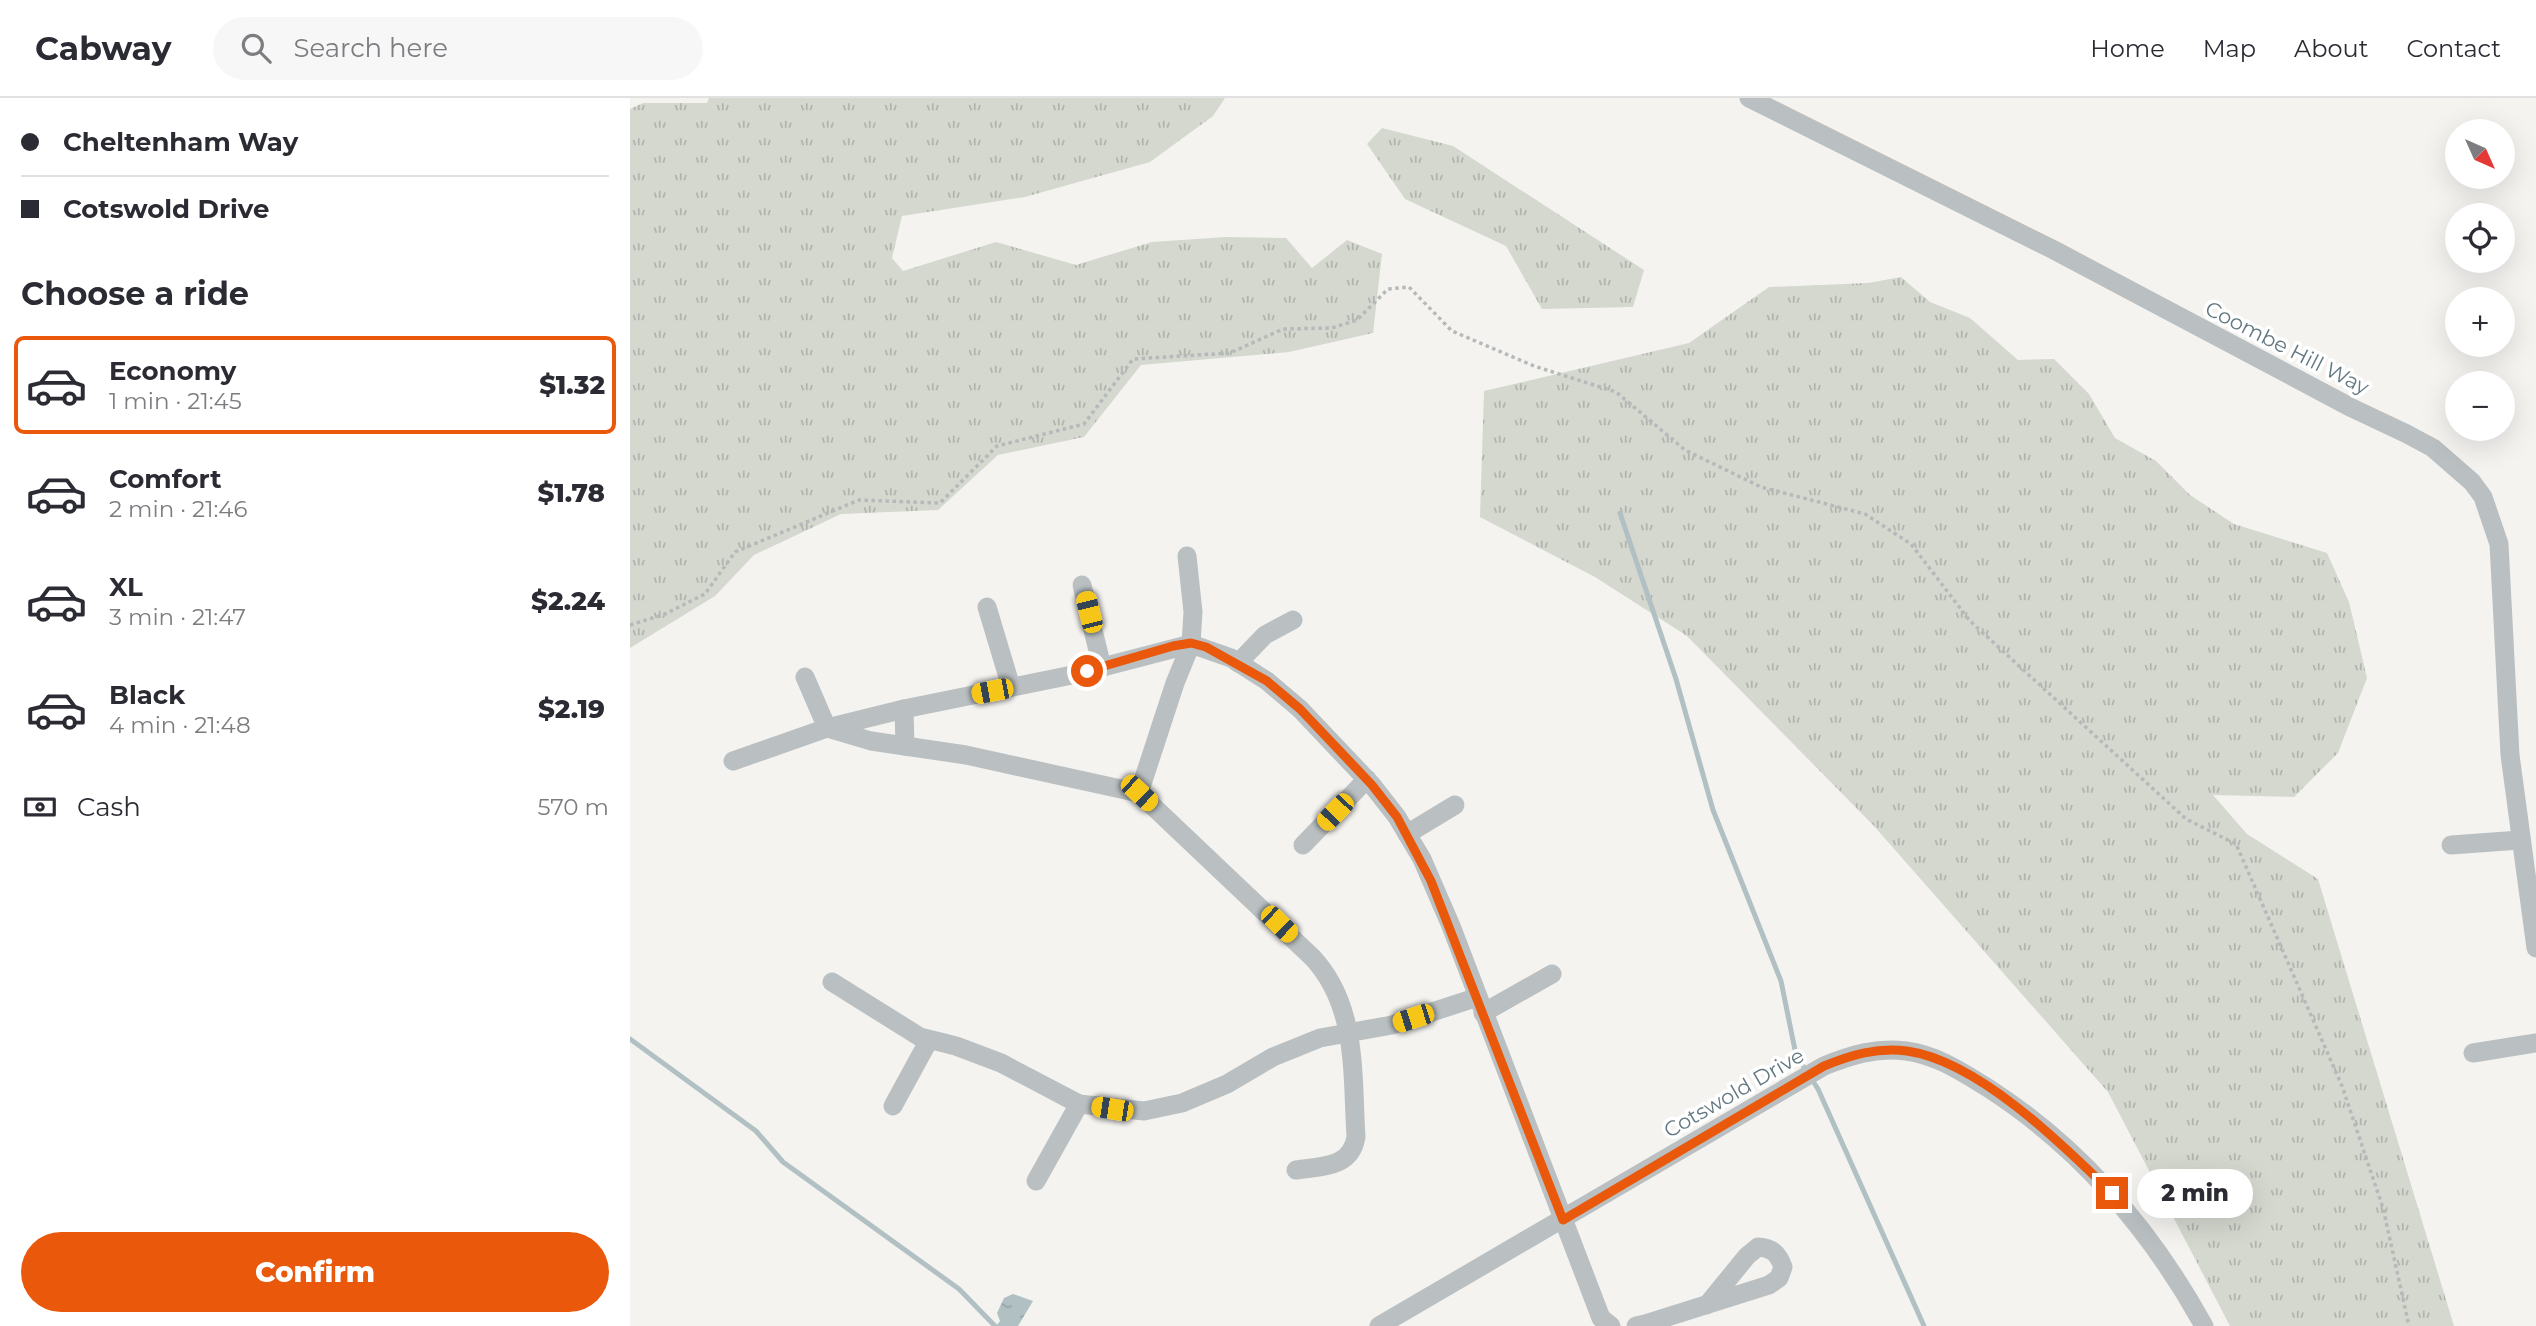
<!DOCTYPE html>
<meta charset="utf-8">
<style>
:root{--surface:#fff;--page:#f7f7f7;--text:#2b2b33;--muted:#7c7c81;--line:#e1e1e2;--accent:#ea580c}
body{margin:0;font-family:Montserrat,sans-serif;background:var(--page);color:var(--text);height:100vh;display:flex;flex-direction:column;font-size:26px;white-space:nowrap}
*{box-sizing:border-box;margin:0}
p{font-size:23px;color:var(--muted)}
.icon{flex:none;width:38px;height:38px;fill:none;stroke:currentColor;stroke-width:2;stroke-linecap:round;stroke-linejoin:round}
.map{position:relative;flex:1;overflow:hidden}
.sheet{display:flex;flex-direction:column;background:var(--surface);width:630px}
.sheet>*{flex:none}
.top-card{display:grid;align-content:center;height:154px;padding:0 21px;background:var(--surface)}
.needle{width:46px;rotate:135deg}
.tools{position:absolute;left:1815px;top:21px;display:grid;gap:14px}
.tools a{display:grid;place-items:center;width:70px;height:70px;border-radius:50%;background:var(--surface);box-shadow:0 7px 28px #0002;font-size:35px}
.end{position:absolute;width:32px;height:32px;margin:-16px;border:9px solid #ea580c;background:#fff;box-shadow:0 0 0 4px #fff}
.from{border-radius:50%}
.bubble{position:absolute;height:49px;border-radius:24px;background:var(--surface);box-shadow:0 7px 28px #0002;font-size:23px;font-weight:800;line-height:49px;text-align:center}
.car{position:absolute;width:21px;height:42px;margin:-21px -10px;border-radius:9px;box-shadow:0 0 5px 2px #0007;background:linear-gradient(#f5c518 24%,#345 0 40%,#f5c518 0 76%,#345 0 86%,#f5c518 0)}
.top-card b{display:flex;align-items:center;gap:24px;height:66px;font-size:26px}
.top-card b+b{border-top:2px solid var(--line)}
.top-card i{width:18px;height:18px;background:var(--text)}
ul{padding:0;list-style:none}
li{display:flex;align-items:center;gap:21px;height:98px;margin:0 14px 10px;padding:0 7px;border:4px solid transparent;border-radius:10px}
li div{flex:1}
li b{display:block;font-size:26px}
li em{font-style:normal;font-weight:800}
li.selected{border-color:var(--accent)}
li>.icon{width:63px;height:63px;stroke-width:1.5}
h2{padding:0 21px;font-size:32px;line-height:84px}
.pay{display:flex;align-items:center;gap:18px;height:77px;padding:0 21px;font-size:26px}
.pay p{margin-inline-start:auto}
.cta{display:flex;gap:14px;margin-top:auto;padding:14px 21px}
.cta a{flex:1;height:80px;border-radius:42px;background:var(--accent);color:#fff;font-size:28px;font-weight:800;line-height:80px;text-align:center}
header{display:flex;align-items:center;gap:42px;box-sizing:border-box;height:98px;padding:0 35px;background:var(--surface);border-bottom:2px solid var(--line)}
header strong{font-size:33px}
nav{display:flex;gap:38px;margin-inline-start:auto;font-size:24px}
.search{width:490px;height:63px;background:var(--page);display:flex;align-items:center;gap:18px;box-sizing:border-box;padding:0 24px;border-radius:38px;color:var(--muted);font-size:26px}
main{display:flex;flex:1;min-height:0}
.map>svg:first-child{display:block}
.grass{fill:url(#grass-tufts)}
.water{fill:url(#water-ripples)}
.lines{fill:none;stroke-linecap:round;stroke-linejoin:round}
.stream{stroke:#b1c1c3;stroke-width:5}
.path{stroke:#b5b9ba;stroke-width:3.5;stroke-dasharray:3.5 3.5;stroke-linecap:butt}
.minor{stroke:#bac0c2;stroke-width:19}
.route{stroke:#ea580c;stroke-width:9}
.labels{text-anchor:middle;stroke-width:7;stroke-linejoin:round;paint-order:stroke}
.street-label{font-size:21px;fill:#637880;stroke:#fff}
</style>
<header>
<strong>Cabway</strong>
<div class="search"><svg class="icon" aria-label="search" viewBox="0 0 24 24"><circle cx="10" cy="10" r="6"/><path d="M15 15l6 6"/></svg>Search here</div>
<nav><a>Home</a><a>Map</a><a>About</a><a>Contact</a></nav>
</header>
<main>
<section class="sheet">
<div class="top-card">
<b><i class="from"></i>Cheltenham Way</b>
<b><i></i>Cotswold Drive</b>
</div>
<h2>Choose a ride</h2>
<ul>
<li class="selected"><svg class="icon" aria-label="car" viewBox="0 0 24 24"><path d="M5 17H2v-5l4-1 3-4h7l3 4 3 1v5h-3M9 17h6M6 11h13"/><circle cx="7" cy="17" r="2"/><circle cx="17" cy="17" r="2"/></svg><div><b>Economy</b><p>1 min · 21:45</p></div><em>$1.32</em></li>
<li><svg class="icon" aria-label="car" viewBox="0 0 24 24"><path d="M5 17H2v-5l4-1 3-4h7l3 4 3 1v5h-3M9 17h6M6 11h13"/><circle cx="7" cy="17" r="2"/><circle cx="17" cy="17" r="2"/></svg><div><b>Comfort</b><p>2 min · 21:46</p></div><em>$1.78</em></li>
<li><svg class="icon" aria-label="car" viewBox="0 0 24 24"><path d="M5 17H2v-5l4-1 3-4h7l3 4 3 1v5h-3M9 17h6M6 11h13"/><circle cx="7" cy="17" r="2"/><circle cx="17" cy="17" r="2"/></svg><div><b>XL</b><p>3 min · 21:47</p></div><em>$2.24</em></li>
<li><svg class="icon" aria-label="car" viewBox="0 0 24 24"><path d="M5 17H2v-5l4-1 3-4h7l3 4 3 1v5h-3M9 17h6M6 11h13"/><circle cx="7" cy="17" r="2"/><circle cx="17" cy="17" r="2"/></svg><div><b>Black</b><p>4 min · 21:48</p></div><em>$2.19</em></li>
</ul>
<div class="pay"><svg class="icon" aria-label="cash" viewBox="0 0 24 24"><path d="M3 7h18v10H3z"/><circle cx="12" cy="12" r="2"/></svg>Cash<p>570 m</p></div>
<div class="cta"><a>Confirm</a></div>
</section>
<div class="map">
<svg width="1906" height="1228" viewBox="0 0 1906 1228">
<defs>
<pattern id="grass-tufts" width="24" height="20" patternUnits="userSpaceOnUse" patternTransform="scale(1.75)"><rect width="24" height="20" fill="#d4d8cf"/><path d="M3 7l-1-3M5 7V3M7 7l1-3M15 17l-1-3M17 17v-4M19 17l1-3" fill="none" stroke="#b0b4ad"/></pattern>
<pattern id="water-ripples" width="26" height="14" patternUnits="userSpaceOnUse" patternTransform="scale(1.75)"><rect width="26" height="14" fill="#b1c1c3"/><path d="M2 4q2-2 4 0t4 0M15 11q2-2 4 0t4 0" fill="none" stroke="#94a2a4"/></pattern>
</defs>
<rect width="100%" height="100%" fill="#f4f3f0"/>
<g class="grass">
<path d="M 79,0 L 595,0 L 583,18 L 520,64 L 395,99 L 272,118 L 262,160 L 273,173 L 366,144 L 446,167 L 522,144 L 596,139 L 656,140 L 682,170 L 717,142 L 752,156 L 743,235 L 659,254 L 511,267 L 454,339 L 368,357 L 308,412 L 211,416 L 124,457 L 85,498 L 0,550 L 0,11 L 13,5 L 77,5 Z"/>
<path d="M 752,30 L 823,48 L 1014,172 L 1003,209 L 912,211 L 876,148 L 775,101 L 737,46 Z"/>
<path d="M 1271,179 L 1300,204 L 1340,220 L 1388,262 L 1424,261 L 1459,296 L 1485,340 L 1526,363 L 1560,397 L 1604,426 L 1697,455 L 1719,504 L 1737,580 L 1708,655 L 1664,699 L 1583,697 L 1617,736 L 1688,781 L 1824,1228 L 1600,1228 L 1478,994 L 1244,728 L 1057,538 L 965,479 L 850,419 L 854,293 L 1059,245 L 1139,189 L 1238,185 Z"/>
</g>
<path class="water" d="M 383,1196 L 403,1203 L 388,1228 L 366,1228 L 370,1223 L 367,1215 L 374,1200 Z"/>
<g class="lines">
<g class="stream">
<path d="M 990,415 L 1046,581 L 1083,712 L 1151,883 L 1166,957 L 1188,991 L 1294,1228"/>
<path d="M 0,941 L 126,1033 L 153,1064 L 329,1191 L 365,1228"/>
</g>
<path class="path" d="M 0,527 L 35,516 L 75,496 L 105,454 L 229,402 L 310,405 L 367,348 L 454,326 L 503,261 L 600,255 L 653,231 L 702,230 L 727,222 L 758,191 L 779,189 L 822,233 L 904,268 L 986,294 L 1055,352 L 1131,389 L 1235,416 L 1281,446 L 1340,523 L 1556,721 L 1606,746 L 1712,988 L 1753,1110 L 1779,1228"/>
<g class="minor">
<path d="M 1119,0 L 1424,152 L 1722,310 L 1777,336 L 1803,350 L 1842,384 L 1853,399 L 1869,446 L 1880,657 L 1906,850"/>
<path d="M 452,487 L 472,569"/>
<path d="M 357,509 L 381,589"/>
<path d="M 608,565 L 635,537 L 663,522"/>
<path d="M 175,579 L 197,630 L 241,643 L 336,657 L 509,695 L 683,860 C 728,909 722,977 726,1039 C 721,1070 692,1068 666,1072"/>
<path d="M 274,611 L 275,648"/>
<path d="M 103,663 L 197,630 L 274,611 L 442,577 L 561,546 L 601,560 L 637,583 L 670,611 L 742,687 L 767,719 L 792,761 L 821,828 L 971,1220 L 981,1228"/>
<path d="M 509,695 L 545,585 L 561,546 L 563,514 L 557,458"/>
<path d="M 777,736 L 825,707"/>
<path d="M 673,747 L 737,681"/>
<path d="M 1821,747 L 1890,742"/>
<path d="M 202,884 L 290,939 L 326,948 L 371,965 L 449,1006 L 514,1013 L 552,1005 L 597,986 L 643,959 L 690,940 L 762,927 L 848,899"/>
<path d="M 853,915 L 922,876"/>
<path d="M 1843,955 L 1906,945"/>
<path d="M 263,1008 L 299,942"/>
<path d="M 406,1083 L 449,1006"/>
<path d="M 749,1228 L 1194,968 C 1221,957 1247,949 1276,953 C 1307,957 1332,974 1358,990 C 1451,1050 1521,1132 1574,1228"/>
<path d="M 1006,1228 L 1015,1226 L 1139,1187 L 1149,1180 L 1153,1169 C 1148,1155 1142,1150 1128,1149 L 1117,1158 L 1077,1207"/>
</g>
</g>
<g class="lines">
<path class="route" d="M 457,573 L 543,548 L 561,545 L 576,549 L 637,583 L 670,611 L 742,687 L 767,719 L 801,783 L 933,1122 L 1194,968 C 1221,957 1247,949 1277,953 C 1348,963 1432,1046 1482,1095"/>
</g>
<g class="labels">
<g class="street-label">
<text transform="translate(1657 250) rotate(27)" y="7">Coombe Hill Way</text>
<text transform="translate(1104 995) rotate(-30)" y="7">Cotswold Drive</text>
</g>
</g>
</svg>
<div class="tools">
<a><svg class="needle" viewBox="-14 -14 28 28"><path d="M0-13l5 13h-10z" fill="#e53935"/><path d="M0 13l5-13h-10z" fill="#7c7c81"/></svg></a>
<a><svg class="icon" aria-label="locate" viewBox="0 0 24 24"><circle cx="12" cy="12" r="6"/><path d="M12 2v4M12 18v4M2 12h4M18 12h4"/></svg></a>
<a>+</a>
<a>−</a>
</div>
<i class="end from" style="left:457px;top:573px"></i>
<i class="end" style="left:1482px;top:1095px"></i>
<div class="bubble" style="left:1507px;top:1071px;width:116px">2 min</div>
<i class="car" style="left:459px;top:514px;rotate:346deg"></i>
<i class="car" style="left:362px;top:593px;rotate:259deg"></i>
<i class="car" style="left:509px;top:695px;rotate:133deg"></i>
<i class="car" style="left:705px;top:714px;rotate:224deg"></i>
<i class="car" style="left:649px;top:826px;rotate:134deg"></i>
<i class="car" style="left:783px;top:920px;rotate:252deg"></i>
<i class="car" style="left:482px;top:1011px;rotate:279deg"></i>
</div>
</main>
